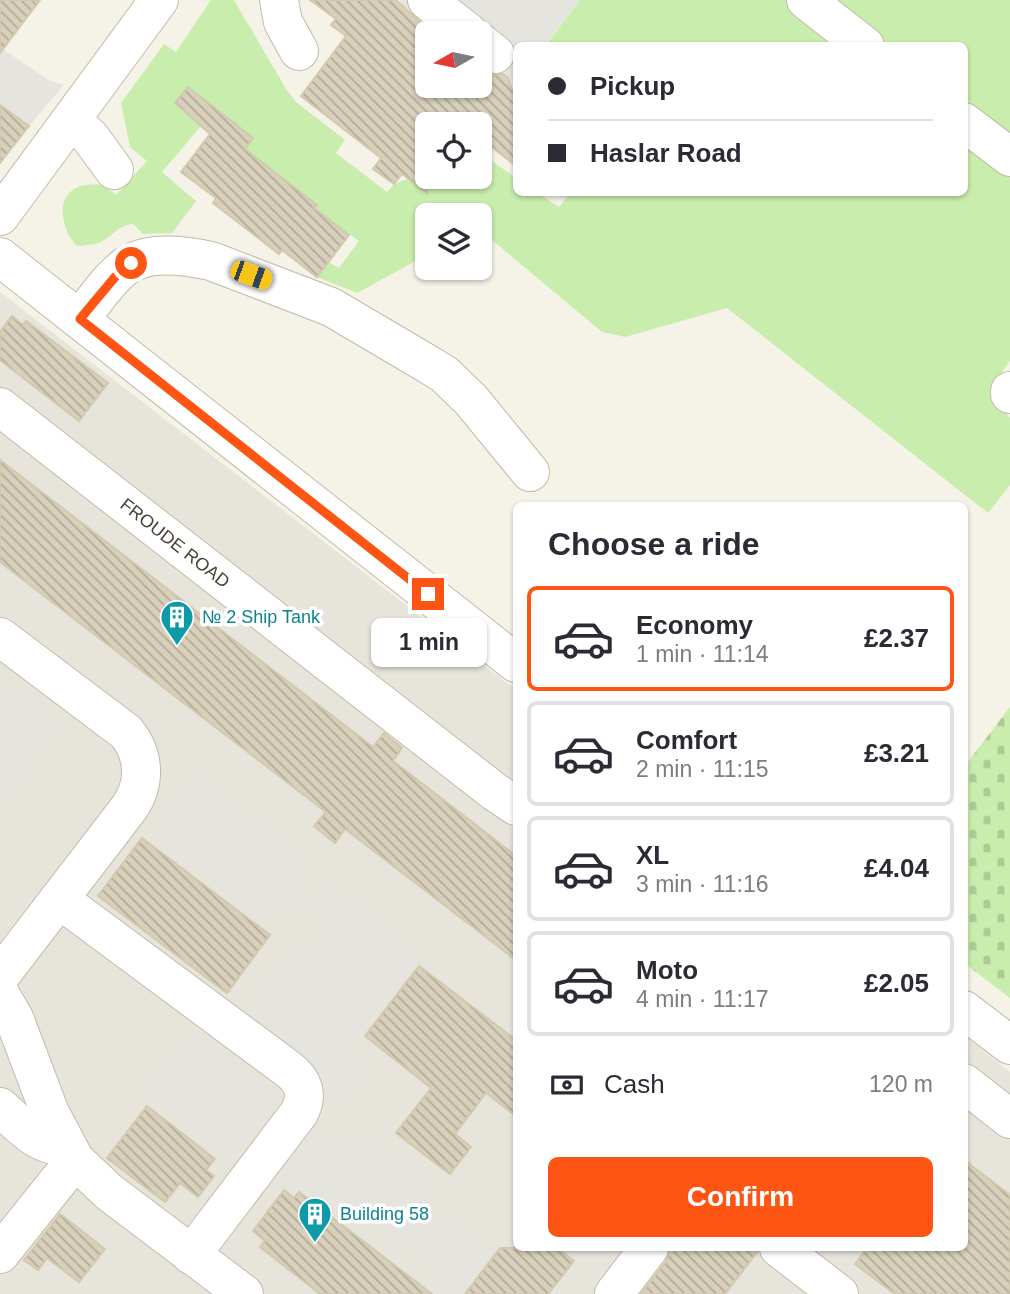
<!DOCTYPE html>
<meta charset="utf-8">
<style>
:root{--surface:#fff;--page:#f7f7f7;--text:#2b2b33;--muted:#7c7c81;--line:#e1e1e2;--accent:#ff5514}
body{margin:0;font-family:Arial,sans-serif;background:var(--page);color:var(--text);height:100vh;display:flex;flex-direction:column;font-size:26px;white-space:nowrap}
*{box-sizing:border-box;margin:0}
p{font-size:23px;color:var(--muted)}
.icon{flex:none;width:38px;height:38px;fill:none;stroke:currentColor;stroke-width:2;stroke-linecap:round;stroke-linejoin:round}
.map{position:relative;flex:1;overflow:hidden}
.details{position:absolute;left:513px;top:502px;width:455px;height:749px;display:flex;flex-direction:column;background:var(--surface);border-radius:10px;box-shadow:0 2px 5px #0004}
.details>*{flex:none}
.banner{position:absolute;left:513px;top:42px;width:455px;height:154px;border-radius:10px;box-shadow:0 2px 5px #0004;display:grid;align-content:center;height:154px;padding:0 35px;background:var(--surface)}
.needle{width:46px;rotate:261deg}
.tools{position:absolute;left:415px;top:21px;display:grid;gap:14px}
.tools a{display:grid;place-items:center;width:77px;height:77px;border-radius:10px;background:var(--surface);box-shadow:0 2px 5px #0004;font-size:35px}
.end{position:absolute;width:32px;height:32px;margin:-16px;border:9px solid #ff5514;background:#fff;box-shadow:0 0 0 4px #fff}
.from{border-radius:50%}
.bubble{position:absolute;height:49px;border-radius:10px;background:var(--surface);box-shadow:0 2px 5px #0004;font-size:23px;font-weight:800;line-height:49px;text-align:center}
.car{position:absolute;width:21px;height:42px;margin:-21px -10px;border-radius:9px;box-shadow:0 0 5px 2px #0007;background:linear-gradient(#f5c518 24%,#345 0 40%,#f5c518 0 76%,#345 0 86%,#f5c518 0)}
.banner b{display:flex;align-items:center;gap:24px;height:66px;font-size:26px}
.banner b+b{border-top:2px solid var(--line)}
.banner i{width:18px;height:18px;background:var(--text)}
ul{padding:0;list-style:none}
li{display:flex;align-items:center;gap:21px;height:105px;margin:0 14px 10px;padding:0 21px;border:4px solid var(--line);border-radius:10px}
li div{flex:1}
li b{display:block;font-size:26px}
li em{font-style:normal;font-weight:800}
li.current{border-color:var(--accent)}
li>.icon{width:63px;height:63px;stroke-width:1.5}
h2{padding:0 35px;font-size:32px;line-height:84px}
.pay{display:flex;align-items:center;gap:18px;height:77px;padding:0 35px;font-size:26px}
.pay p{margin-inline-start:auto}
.cta{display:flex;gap:14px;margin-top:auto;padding:14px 35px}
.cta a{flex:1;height:80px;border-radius:10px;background:var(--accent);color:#fff;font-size:28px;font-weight:800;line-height:80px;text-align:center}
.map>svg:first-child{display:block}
.industrial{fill:#e7e4dc}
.green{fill:#c8edac}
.cemetery{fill:url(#cemetery-stones)}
.parking{fill:#e6e4df}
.building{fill:url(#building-back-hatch);stroke:#d3c9ae;stroke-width:2}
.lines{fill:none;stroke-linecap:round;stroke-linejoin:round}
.minor-casing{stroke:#c1bca8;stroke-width:40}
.minor{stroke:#fff;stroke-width:38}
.route{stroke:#ff5514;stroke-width:9}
.labels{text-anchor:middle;stroke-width:7;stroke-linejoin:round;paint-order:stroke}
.street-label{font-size:18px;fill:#494435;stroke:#fff}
.culture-label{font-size:18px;fill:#0d838f;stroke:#fff;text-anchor:start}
</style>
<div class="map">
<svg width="1010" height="1294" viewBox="0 0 1010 1294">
<defs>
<pattern id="cemetery-stones" width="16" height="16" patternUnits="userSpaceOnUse" patternTransform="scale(1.75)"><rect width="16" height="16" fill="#c8edac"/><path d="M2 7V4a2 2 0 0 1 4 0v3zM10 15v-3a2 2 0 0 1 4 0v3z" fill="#adcc95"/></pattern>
<pattern id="building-back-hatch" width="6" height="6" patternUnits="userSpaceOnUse" patternTransform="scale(1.75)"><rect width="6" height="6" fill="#d8d0bb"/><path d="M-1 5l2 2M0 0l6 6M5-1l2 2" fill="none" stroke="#b1aa99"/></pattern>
</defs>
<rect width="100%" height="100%" fill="#f5f3e7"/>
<path class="industrial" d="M 0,292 L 516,690 L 516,1248 L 964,1248 L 964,1036 L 1010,1072 L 1010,1294 L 0,1294 Z"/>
<g class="green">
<path d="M 211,0 L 234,0 L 286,89 L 296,102 L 345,140 L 336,153 L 387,192 L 394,184 L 427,172 L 427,177 L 480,177 L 480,153 L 516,178 L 516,192 L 537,193 L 559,207 L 571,192 L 964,192 L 964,133 L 1010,168 L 1010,360 L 1001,374 L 997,385 L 1000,406 L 1010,418 L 1010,485 L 988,513 L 727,308 L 625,337 L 602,332 L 480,230 L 480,215 L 427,215 L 427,255 L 357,293 L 317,277 L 328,262 L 339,268 L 359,241 L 201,126 L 162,172 L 196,201 L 172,233 L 143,234 L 133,224 C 118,225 113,236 101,242 C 94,245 85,245 77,246 C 60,229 53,190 86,185 C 91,184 97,184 102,185 C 107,187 112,192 116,195 L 147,161 L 130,147 L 121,103 L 164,44 L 176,52 Z"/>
<path d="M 580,0 L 791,0 L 850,46 L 545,46 Z"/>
<path d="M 825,0 L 1010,0 L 1010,142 L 964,107 L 964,46 L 884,45 Z"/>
</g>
<path class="cemetery" d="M 1010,707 L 1010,998 L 964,963 L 964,767 Z"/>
<g class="parking">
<path d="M 401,0 L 580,0 L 545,45 L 516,46 L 516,82 L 511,88 L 508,78 L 440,33 L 399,2 Z"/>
<path d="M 3,49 L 50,81 L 64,85 L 29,126 L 6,109 L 0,110 L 0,53 Z"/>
<path d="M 0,680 L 59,726 L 0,800 Z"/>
<path d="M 196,775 L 309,864 L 295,882 L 304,890 L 288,910 L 279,903 L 265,921 L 152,832 Z"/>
<path d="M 325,882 L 420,956 L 349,1048 L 371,1066 L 348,1097 L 244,1016 L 302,941 L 314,949 L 333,924 L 308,904 Z"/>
<path d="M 195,1032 L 280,1099 L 233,1158 L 149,1089 Z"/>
<path d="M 309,1132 L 383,1145 L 437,1188 L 424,1205 L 493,1258 L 465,1294 L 434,1294 L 447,1277 L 341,1195 L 331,1206 L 301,1183 L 295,1190 L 276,1175 Z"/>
</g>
<g class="building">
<path d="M 0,0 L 40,0 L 0,53 Z"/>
<path d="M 310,0 L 396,0 L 427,28 L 427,86 L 480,86 L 480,70 L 491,75 L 503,74 L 508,78 L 511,88 L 516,92 L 516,166 L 480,138 L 480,124 L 462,124 L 448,114 L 440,124 L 427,124 L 427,193 L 402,174 L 394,184 L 373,169 L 381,158 L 301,96 L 346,36 L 331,25 L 336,19 Z"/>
<path d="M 188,87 L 253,138 L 245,149 L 317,205 L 314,208 L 349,235 L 317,277 L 282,250 L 279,254 L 213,203 L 216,198 L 181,172 L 210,134 L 175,103 Z"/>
<path d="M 0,105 L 29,126 L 0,163 Z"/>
<path d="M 12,316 L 23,325 L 26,321 L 108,383 L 79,421 L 0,360 L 0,332 Z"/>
<path d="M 0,460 L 373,747 L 384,733 L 402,748 L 393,761 L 516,856 L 516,960 L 345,829 L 335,843 L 314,826 L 326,812 L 0,562 Z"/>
<path d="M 142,838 L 270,935 L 227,993 L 98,896 Z"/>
<path d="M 419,966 L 516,1040 L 516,1116 L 486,1093 L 455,1134 L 471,1147 L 450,1174 L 396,1133 L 431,1088 L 365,1036 Z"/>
<path d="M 147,1106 L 215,1159 L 206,1170 L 214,1176 L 198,1197 L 180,1183 L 165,1202 L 107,1158 Z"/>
<path d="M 964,1160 L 1010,1195 L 1010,1294 L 895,1294 L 855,1264 L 867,1248 L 964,1248 Z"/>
<path d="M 284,1190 L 294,1198 L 299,1192 L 432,1294 L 320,1294 L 260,1247 L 265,1241 L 253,1231 Z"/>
<path d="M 60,1214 L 105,1249 L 79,1282 L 47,1258 L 38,1270 L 24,1260 Z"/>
<path d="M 500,1248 L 557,1248 L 574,1261 L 548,1294 L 465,1294 Z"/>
<path d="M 670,1248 L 758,1248 L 758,1251 L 725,1294 L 641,1294 L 666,1261 Z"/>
</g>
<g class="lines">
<defs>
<g id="minor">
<path d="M 279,0 L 283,22 L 299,51"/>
<path d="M 427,0 L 469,33"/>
<path d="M 806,0 L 865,46"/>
<path d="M 480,42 L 495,54"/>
<path d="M 72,120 L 90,137 L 114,170"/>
<path d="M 964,122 L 1010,157"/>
<path d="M 0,216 L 159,0"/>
<path d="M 0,257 L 516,663"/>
<path d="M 80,319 C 93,303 113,272 131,263 C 153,251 188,256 211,261 L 331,307 L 426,363 L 444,374 L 471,400 L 530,472"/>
<path d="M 1010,391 L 1010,394"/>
<path d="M 0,407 L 495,792 L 516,806"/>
<path d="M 0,637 L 126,732 C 145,755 146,784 129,808 L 0,976"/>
<path d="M 59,899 L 288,1069 C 303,1080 309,1095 299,1113 L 191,1255"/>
<path d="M 0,994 L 14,1018 L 50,1113 L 75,1160 L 109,1192 L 244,1294"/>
<path d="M 964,1010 L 1010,1045"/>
<path d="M 964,1083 L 1010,1119"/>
<path d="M 0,1107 C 17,1122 41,1151 66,1144"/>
<path d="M 779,1248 L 839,1294"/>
<path d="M 0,1254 L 75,1160"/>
<path d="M 614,1294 L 649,1248"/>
</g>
</defs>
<use href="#minor" class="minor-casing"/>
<use href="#minor" class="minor"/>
</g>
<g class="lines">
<path class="route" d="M 131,263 L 115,277 L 80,319 L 428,594"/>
</g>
<defs>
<symbol id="building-pin" viewBox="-11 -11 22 30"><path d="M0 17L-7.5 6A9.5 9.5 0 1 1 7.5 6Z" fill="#0f9aa8" stroke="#fff"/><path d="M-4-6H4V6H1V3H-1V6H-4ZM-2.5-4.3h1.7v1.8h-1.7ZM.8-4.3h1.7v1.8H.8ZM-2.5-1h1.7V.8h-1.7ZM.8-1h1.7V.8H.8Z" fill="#fff"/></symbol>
</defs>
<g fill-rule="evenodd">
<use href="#building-pin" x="158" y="598" width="38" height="52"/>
<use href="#building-pin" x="296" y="1195" width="38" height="52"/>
</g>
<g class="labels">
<g class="street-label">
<text transform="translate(175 543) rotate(38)" y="6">FROUDE ROAD</text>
</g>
<g class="culture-label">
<text x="202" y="623">№ 2 Ship Tank</text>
<text x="340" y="1220">Building 58</text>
</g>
</g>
</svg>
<div class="tools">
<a><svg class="needle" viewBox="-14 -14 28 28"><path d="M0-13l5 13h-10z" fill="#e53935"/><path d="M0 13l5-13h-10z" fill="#7c7c81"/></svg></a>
<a><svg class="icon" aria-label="locate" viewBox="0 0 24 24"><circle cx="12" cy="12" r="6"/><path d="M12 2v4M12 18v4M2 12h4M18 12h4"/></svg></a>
<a><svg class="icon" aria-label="layers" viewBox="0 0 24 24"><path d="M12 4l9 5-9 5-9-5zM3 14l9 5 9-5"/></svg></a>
</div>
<i class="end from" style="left:131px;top:263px"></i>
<i class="end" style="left:428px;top:594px"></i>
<div class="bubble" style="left:371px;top:618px;width:116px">1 min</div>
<i class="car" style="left:251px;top:275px;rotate:110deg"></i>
<div class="banner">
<b><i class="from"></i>Pickup</b>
<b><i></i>Haslar Road</b>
</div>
<section class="details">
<h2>Choose a ride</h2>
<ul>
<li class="current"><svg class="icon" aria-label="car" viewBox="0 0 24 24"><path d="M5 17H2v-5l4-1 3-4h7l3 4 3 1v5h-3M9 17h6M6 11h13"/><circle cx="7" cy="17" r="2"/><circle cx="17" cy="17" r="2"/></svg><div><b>Economy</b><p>1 min · 11:14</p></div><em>£2.37</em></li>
<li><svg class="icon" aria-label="car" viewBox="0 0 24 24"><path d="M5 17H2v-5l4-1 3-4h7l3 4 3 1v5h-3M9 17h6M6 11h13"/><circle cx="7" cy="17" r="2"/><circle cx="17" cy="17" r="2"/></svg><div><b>Comfort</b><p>2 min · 11:15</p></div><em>£3.21</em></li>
<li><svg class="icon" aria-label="car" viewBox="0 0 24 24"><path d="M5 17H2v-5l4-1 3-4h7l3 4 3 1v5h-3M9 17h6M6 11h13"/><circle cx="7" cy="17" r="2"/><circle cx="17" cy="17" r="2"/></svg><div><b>XL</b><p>3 min · 11:16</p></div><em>£4.04</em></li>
<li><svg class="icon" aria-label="car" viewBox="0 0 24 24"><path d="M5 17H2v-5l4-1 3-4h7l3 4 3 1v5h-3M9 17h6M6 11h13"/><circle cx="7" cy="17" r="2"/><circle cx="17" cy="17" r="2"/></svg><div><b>Moto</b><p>4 min · 11:17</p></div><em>£2.05</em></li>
</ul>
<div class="pay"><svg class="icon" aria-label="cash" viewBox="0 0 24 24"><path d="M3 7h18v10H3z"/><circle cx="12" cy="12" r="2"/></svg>Cash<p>120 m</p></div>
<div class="cta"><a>Confirm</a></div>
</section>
</div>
